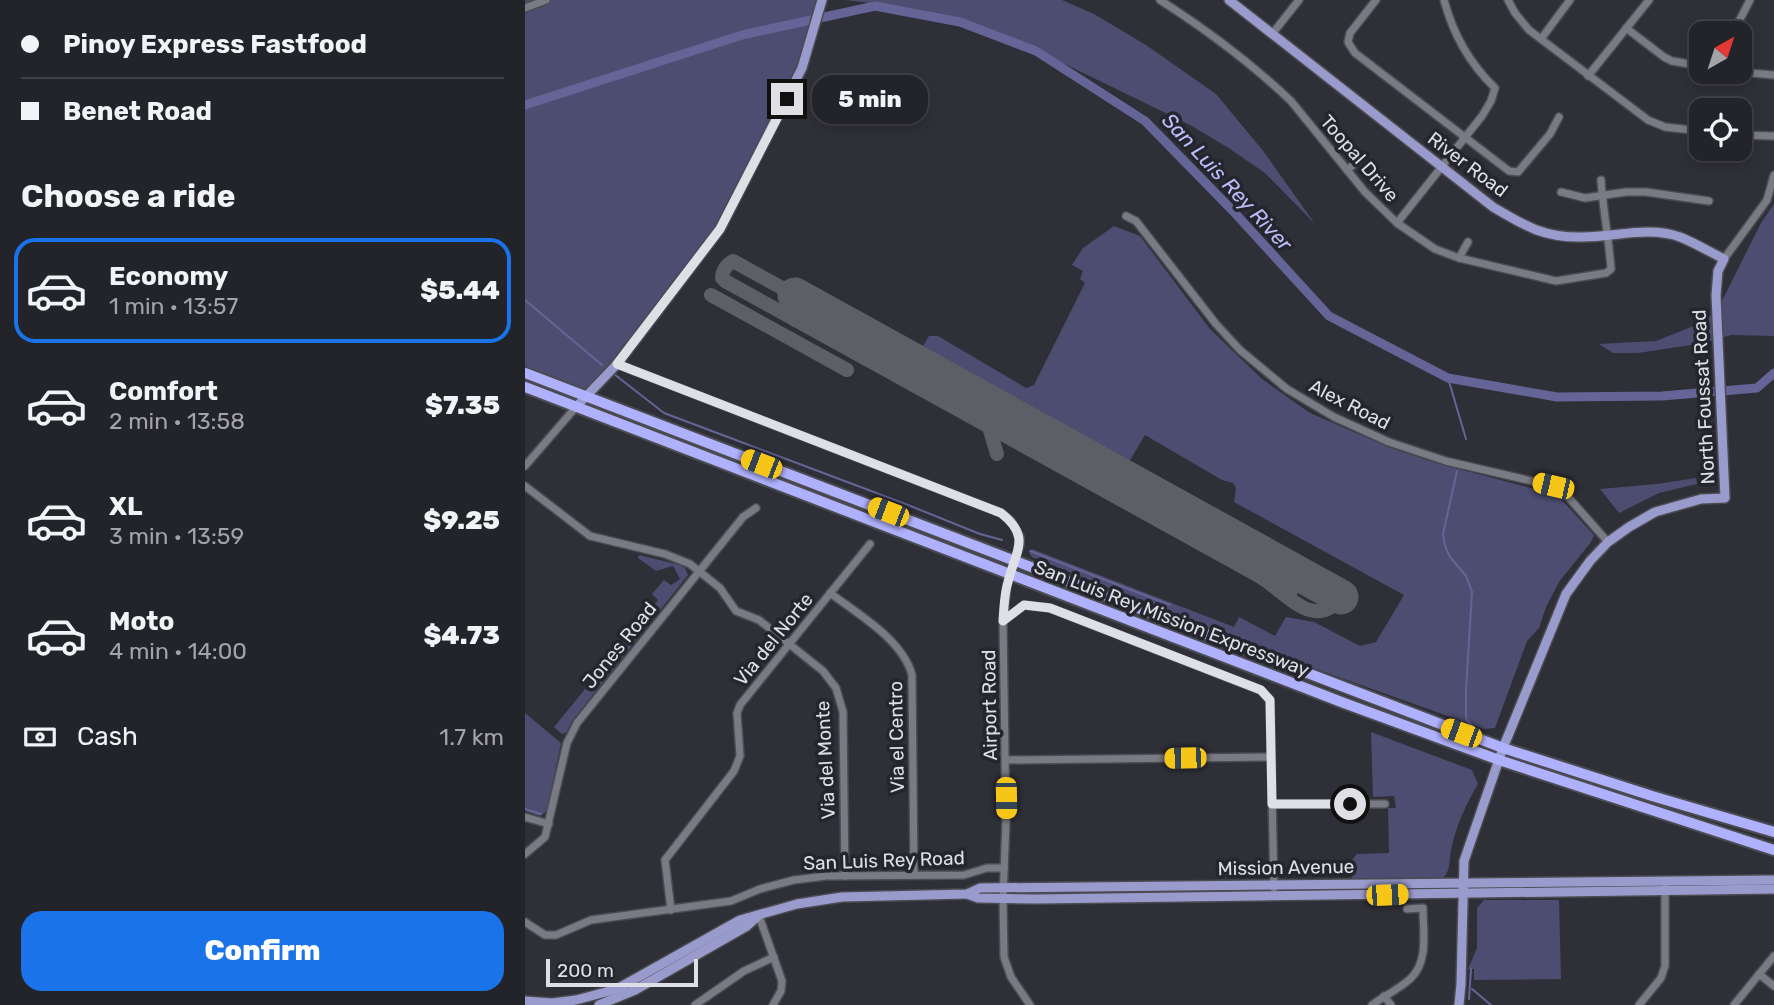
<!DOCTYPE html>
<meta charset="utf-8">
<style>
:root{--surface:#23232a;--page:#2f2f36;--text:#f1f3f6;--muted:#a3a4a8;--line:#404047;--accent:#1a73e8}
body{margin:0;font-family:Rubik,sans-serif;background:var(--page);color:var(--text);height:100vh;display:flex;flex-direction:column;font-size:26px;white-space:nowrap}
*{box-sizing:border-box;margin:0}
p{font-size:23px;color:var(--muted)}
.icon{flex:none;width:38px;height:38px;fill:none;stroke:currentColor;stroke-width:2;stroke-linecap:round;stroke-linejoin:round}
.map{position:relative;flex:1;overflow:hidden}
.panel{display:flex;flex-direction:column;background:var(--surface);width:525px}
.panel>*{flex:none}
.hud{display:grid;align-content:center;height:154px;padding:0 21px;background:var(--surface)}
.needle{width:46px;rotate:39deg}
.tools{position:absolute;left:1164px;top:21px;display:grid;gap:14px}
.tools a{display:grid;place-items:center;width:63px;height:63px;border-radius:14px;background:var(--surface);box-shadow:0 4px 10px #0003,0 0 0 2px var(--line);font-size:35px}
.scale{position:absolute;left:21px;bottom:18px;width:152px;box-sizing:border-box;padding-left:7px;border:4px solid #dfe0e5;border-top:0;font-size:19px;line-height:24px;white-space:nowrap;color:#dfe0e5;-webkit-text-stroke:5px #25252d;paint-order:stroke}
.end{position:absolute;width:32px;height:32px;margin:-16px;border:9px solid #dfe0e5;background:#111;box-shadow:0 0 0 4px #111}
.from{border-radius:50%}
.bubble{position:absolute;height:49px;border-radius:21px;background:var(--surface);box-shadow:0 4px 10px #0003,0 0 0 2px var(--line);font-size:23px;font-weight:800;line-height:49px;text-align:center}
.car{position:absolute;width:21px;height:42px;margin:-21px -10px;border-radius:9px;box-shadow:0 0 5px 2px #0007;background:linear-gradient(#f5c518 24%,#345 0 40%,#f5c518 0 76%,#345 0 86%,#f5c518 0)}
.hud b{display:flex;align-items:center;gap:24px;height:66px;font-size:26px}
.hud b+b{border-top:2px solid var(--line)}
.hud i{width:18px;height:18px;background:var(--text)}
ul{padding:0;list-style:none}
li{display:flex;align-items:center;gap:21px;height:105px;margin:0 14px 10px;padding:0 7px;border:4px solid transparent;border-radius:21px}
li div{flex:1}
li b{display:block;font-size:26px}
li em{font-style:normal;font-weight:800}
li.selected{border-color:var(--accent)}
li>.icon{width:63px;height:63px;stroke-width:1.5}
h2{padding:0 21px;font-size:32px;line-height:84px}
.pay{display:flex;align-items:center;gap:18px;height:77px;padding:0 21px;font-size:26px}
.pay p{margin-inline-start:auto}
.primary-button{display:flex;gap:14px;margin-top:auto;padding:14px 21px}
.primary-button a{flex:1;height:80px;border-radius:21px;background:var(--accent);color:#fff;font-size:28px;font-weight:800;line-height:80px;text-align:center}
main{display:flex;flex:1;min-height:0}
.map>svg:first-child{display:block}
.green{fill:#4c4d70}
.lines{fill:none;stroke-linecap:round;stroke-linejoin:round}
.stream{stroke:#646596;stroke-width:2}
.river{stroke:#646596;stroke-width:9}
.taxiway{stroke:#5e5e66;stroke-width:14}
.runway{stroke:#5e5e66;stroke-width:35}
.minor-casing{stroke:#4b4b52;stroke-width:10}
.major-casing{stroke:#4b4b52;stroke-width:12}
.highway-casing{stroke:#4b4b52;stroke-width:14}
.minor{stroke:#7a7a84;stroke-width:7}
.major{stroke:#9a9bcd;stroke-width:9}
.highway{stroke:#b0b1fd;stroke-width:10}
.route{stroke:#dfe0e5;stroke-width:9}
.labels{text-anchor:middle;stroke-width:7;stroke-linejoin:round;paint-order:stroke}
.street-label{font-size:19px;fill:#dfe0e5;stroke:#25252d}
.water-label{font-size:21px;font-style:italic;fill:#bcbefb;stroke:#25252d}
</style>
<main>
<section class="panel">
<div class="hud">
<b><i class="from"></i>Pinoy Express Fastfood</b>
<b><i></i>Benet Road</b>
</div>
<h2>Choose a ride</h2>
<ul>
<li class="selected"><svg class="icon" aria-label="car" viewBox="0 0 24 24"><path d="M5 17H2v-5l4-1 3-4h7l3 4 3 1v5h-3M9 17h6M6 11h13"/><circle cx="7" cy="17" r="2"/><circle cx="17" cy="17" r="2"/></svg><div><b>Economy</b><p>1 min · 13:57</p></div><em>$5.44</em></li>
<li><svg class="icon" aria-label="car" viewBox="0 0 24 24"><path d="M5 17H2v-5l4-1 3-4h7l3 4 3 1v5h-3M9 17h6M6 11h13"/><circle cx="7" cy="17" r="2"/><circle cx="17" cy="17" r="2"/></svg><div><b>Comfort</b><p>2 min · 13:58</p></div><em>$7.35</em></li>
<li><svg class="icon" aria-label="car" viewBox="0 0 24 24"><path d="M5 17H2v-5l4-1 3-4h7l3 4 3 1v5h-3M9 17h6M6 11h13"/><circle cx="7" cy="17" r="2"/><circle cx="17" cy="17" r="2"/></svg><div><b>XL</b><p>3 min · 13:59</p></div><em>$9.25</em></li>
<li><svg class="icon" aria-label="car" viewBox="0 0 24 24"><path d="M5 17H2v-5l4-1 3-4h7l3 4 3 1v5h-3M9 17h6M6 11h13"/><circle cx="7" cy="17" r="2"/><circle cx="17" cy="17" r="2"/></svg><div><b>Moto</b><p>4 min · 14:00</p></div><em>$4.73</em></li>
</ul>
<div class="pay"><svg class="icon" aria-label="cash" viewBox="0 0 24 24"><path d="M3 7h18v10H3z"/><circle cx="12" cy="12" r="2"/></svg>Cash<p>1.7 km</p></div>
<div class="primary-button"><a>Confirm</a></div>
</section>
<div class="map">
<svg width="1249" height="1005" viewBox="0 0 1249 1005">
<rect width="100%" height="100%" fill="#2f2f38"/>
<g class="green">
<path d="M 0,0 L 297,0 L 285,45 L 207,208 L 64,395 L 0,366 Z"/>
<path d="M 320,0 L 537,0 L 569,14 L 621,45 L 691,94 L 739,152 L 790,224 L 740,173 L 702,147 L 665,125 L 542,65 L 463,29 L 416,15 L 373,6 Z"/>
<path d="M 1249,204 L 1249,336 L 1206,335 L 1179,343 L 1113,353 L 1088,353 L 1074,344 L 1131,341 L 1181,321 L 1197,301 L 1236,223 Z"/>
<path d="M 589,226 L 615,236 L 685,329 L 737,379 L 785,413 L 866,448 L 911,463 L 1010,489 L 1036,499 L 1069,535 L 1066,542 L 1034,582 L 1021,607 L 1014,628 L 1002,641 L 970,728 L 959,729 L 741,651 L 627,607 L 626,605 L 507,557 L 504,553 L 507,549 L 709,627 L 714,617 L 750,636 L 761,617 L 789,622 L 835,646 L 851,642 L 879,595 L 709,502 L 711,488 L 708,483 L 697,480 L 620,435 L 604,462 L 398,346 L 404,336 L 413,336 L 501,388 L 509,385 L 560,283 L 555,279 L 558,271 L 547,265 L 558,248 Z"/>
<path d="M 1171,478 L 1172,484 L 1134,493 L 1094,513 L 1075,489 L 1132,484 Z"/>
<path d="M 114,555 L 155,565 L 160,568 L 163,575 L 47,721 L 41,733 L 37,734 L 29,727 L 133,600 L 127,594 L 139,580 L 146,585 L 155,579 L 148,566 L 131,571 L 113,558 Z"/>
<path d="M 0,713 L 36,743 L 22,811 L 15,816 L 0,811 Z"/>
<path d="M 846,732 L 947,770 L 953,784 C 941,804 931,826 926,850 C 924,861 926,874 915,880 L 827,882 L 826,861 L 832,854 L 864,853 L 863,808 L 871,808 L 869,796 L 848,797 Z"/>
<path d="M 959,900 L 1034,900 L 1036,979 L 949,980 L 949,969 L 943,969 L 952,948 L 952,908 Z"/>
</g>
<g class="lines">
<g class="stream">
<path d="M 0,300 L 77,365"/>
<path d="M 89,374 L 139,413 L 378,503 L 455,534 L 477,540"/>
<path d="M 923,378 L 941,439"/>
<path d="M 932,471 L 918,534 L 920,546 L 925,557 L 941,576 L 947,592 L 941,690 L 941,719 L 948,727"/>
<path d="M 505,551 L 645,605"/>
<path d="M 0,809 L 16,814"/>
<path d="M 947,989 L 966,1005"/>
<path d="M 944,999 L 946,969"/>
</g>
<path class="river" d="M 0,105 L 217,35 L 350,6 L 435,22 L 511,51 L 620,121 L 708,211 L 804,316 L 923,378 L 1032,397 L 1137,396 L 1232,388 L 1249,373"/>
<g class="taxiway">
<path d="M 186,295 L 322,370"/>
<path d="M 270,295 L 208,261 C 202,264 197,271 197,278 L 200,281 L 734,576 C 760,591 789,633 816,597"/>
<path d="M 270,320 L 276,319 L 284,311 L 295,309"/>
<path d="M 341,359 L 347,358 L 353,351 L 353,344 L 349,339"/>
<path d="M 443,415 L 451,414 L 455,406 L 453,399 L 449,394"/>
<path d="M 464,427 L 472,454"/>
<path d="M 488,440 L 505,434 L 520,433"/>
<path d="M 668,539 L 665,533 L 668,524 L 674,521 L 681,522"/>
<path d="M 753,587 L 761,591 L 766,591 L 775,574"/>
</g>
<path class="runway" d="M 270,295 L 816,597"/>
<defs>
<g id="minor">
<path d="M 635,0 C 682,30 726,63 766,101 L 840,192 L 872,223 L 910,249 L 934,258 L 1031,281 L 1081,273 L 1086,269 C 1084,239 1078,210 1076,180"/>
<path d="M 851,0 L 825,33 L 823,42 L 830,53 L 984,171 L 993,172 L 1025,134 L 1034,117"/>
<path d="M 983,0 L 990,13 L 1004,30 L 1123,120 L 1140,127 L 1176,131"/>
<path d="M 0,8 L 21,0"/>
<path d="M 1101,28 L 1139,57 L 1147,61 L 1176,66"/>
<path d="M 1208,33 L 1225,0"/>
<path d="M 747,34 L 774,0"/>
<path d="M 1016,39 L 1045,0"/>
<path d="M 1214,72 L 1249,75"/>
<path d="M 1063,76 L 1124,0"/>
<path d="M 1214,135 L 1249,136"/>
<path d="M 822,170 L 833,161"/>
<path d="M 1036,192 L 1060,198 L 1101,192 L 1121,192 L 1184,201"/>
<path d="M 601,216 L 611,221 L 691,324 L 715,350 L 762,389 L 809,417 L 864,442 L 921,461 L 1028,486 L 1044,498 L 1083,542"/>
<path d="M 872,223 L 957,116 L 966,101 L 970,88 C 944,63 928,34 919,0"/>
<path d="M 934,258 L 943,242"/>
<path d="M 1199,259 L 1242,200 L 1249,175"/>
<path d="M 92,364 L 476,513 L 486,521 L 495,537 L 495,545 L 482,585 L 478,621 L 481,821 L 478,899 L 479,957 L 486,977 L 505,1005"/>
<path d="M 0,466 L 51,407"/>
<path d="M 0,486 L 65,536 L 140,554 L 165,564 L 195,588 L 211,611 L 234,620 L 298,671 L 311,688 L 318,712 L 320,876"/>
<path d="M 305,593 C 333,614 378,640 387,675 L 389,875"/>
<path d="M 478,621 L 499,605 L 525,608 L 735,690 L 745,700 L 749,888"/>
<path d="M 480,760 L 746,757"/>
<path d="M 747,804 L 860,804"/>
<path d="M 0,817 L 24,824"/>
<path d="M 0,854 L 20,837 L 42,743 L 52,723 L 218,517 L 231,508"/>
<path d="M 146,910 L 140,860 L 209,771 L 215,756 L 212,713 L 215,705 L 345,544"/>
<path d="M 234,916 L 257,981 L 256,991 L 248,1005"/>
<path d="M 0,922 L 20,935 L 31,935 L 66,920 L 206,901 L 235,889 L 269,880 L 301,876 L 439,875 L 462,868 L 479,868"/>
<path d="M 1234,974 L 1249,986"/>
<path d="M 859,996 L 866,1005"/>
<path d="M 170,1005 L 219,971 L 249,957"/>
<path d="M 847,1005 C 859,996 874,989 885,979 C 904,962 898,932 898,908 L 882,909"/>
<path d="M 1114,1005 L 1136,978 L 1140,966 L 1140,888"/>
<path d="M 1209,1005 L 1249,956"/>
</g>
<g id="major">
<path d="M 704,0 L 968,207 C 1000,226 1019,238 1058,237 C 1091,237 1123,226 1155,237 C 1170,243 1185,252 1199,259 L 1193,271 L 1191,295 L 1200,498 L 1176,499 L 1130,512 L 1104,527 L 1083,542 L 1065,561 L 1041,594 L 978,748 L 939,861 L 936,984 L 934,1005"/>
<path d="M 51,407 L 92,364 L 195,229 L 277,68 L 297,0"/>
<path d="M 442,894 L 453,898 L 512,899 L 1249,889"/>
<path d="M 0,1001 L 27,1003 L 51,1000 L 92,989 L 215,920 L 272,904 L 317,897 L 442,894 L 455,888 L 1249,880"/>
<path d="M 74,1005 L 110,990 L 222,926 L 232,917"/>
</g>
<g id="highway">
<path d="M 0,373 L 978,748 L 1127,796 L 1249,832"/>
<path d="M 0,387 L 819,703 L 974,760 L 1249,850"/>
</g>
</defs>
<use href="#minor" class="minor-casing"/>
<use href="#major" class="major-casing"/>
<use href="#highway" class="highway-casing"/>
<use href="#minor" class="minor"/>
<use href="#major" class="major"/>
<use href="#highway" class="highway"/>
</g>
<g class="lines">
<path class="route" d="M 262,99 L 195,229 L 92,364 L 476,513 C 507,537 490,552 483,582 C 479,595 479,608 478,621 L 499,605 L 525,608 L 736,690 L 745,700 L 747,804 L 825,804"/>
</g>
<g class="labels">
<g class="street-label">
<text transform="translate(835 158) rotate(49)" y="7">Toopal Drive</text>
<text transform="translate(943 164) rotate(37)" y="7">River Road</text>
<text transform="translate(1178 397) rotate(-93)" y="7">North Foussat Road</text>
<text transform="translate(825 404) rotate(27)" y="7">Alex Road</text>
<text transform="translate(647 618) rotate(21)" y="7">San Luis Rey Mission Expressway</text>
<text transform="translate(248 639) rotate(-51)" y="7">Via del Norte</text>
<text transform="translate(94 645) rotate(-51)" y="7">Jones Road</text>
<text transform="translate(464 705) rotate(-91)" y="7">Airport Road</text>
<text transform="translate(371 737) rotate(-91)" y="7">Via el Centro</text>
<text transform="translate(300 760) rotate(-93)" y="7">Via del Monte</text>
<text transform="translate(359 860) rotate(-2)" y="7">San Luis Rey Road</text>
<text transform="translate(761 867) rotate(-1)" y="7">Mission Avenue</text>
</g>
<g class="water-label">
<text transform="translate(702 182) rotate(47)" y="7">San Luis Rey River</text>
</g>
</g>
</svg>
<div class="tools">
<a><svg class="needle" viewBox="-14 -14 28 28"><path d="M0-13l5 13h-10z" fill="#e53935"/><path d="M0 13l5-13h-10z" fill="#a3a4a8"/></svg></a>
<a><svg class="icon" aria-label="locate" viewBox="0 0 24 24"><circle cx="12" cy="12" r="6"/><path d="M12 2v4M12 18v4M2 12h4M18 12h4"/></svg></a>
</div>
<div class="scale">200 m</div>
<i class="end from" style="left:825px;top:804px"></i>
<i class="end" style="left:262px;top:99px"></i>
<div class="bubble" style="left:287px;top:75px;width:116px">5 min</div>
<i class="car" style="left:236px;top:464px;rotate:291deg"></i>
<i class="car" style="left:1028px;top:486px;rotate:283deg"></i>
<i class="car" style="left:363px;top:512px;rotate:291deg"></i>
<i class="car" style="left:936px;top:733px;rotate:290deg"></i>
<i class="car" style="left:660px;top:758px;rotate:269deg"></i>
<i class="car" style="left:481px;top:798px;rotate:179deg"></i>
<i class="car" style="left:862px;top:895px;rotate:88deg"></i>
</div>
</main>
